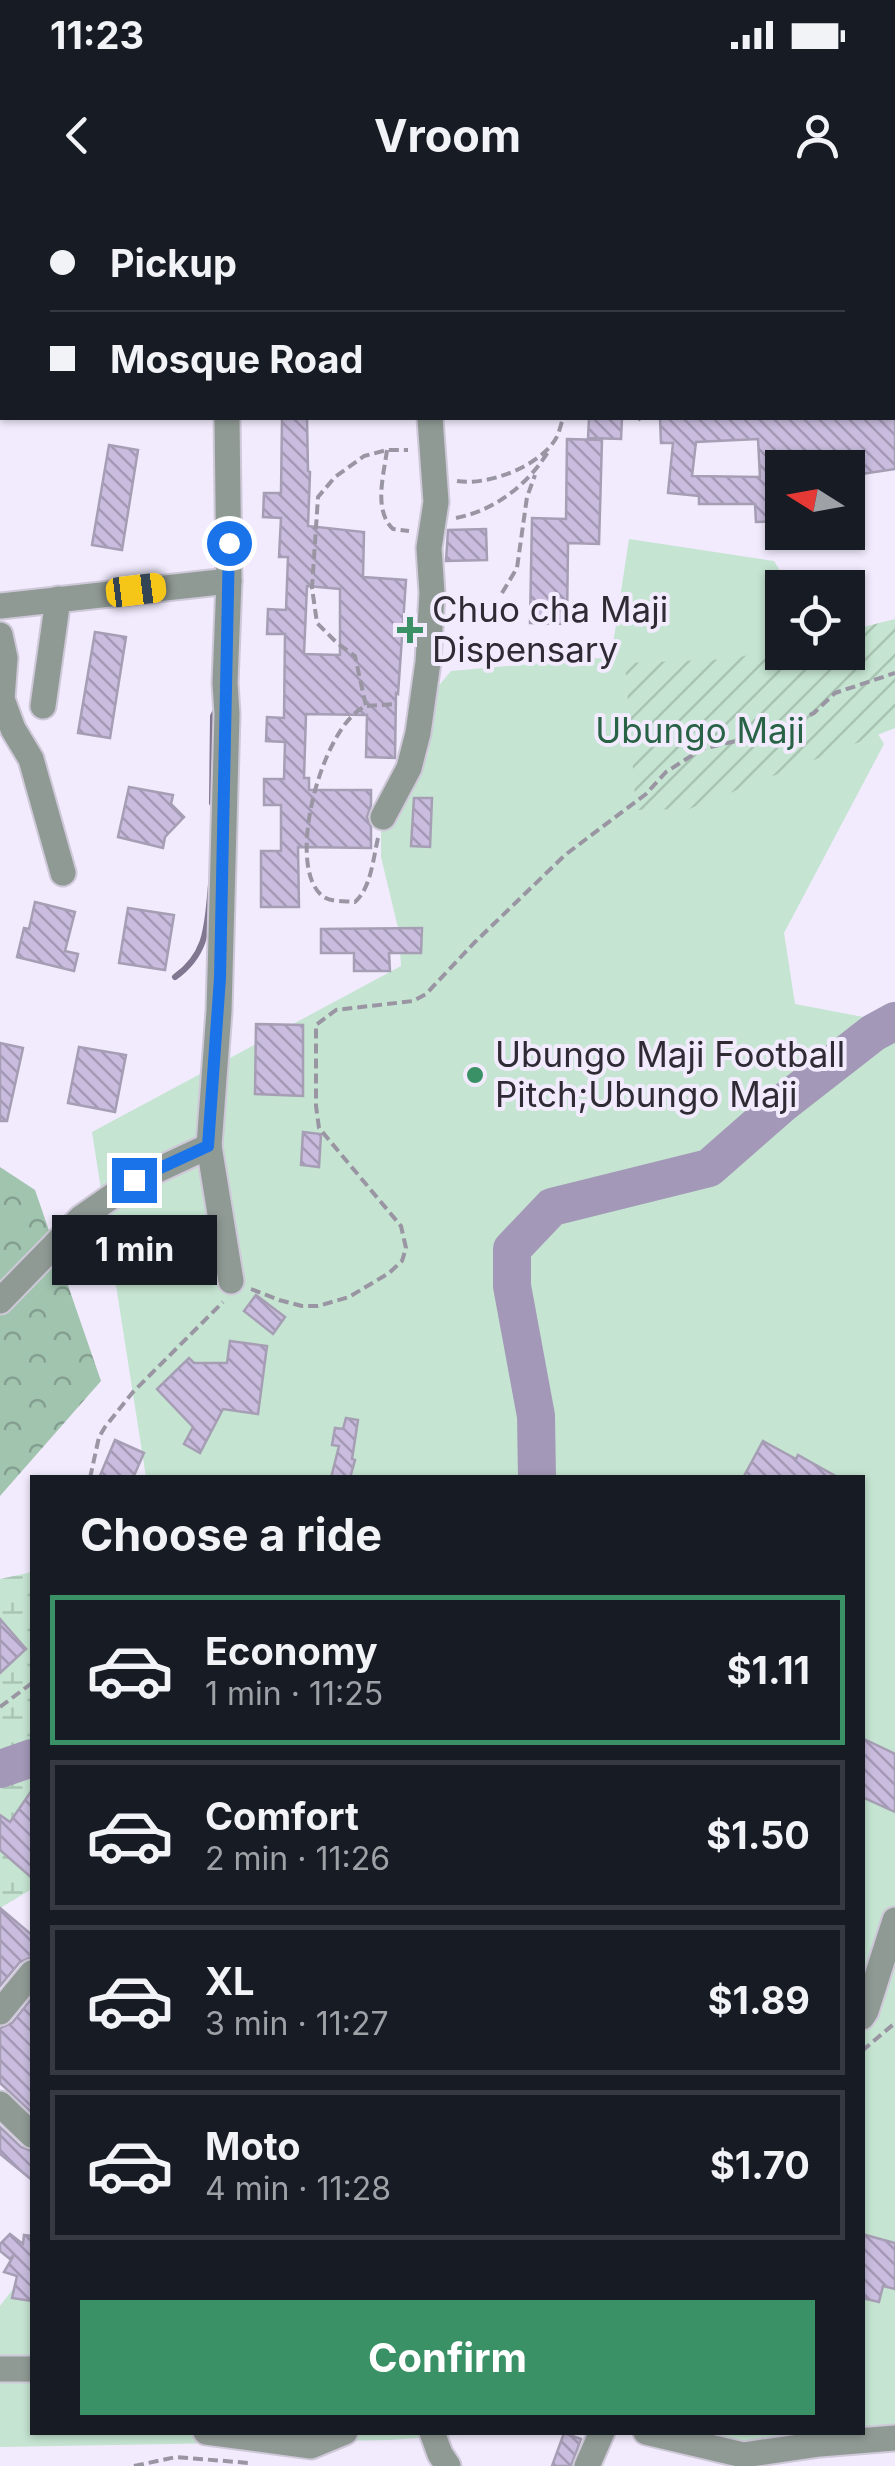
<!DOCTYPE html>
<meta charset="utf-8">
<style>
:root{--surface:#171b24;--page:#242831;--text:#f1f3f6;--muted:#9ea1a6;--line:#363941;--accent:#399165}
body{margin:0;font-family:Inter,sans-serif;background:var(--page);color:var(--text);height:100vh;display:flex;flex-direction:column;font-size:38px;white-space:nowrap}
*{box-sizing:border-box;margin:0}
p{font-size:32px;color:var(--muted)}
.icon{flex:none;width:55px;height:55px;fill:none;stroke:currentColor;stroke-width:2;stroke-linecap:round;stroke-linejoin:round}
.map{position:relative;flex:1;overflow:hidden}
.side{position:absolute;left:30px;top:1275px;width:835px;height:960px;display:flex;flex-direction:column;background:var(--surface);border-radius:0px;box-shadow:0 2px 8px #0004}
.side>*{flex:none}
.guide{position:absolute;left:0px;top:0px;width:895px;height:220px;box-shadow:0 2px 8px #0004;display:grid;align-content:center;height:220px;padding:0 50px;background:var(--surface)}
.needle{width:65px;rotate:281deg}
.fabs{position:absolute;left:765px;top:250px;display:grid;gap:20px}
.fabs a{display:grid;place-items:center;width:100px;height:100px;border-radius:0px;background:var(--surface);box-shadow:0 2px 8px #0004;font-size:50px}
.end{position:absolute;width:45px;height:45px;margin:-22px;border:12px solid #1a73e8;background:#fff;box-shadow:0 0 0 5px #fff}
.from{border-radius:50%}
.bubble{position:absolute;height:70px;border-radius:0px;background:var(--surface);box-shadow:0 2px 8px #0004;font-size:32px;font-weight:700;line-height:70px;text-align:center}
.car{position:absolute;width:30px;height:60px;margin:-30px -15px;border-radius:12px;box-shadow:0 0 8px 2px #0007;background:linear-gradient(#f5c518 24%,#345 0 40%,#f5c518 0 76%,#345 0 86%,#f5c518 0)}
.guide b{display:flex;align-items:center;gap:35px;height:95px;font-size:38px}
.guide b+b{border-top:2px solid var(--line)}
.guide i{width:25px;height:25px;background:var(--text)}
ul{padding:0;list-style:none}
li{display:flex;align-items:center;gap:30px;height:150px;margin:0 20px 15px;padding:0 30px;border:5px solid var(--line);border-radius:0px}
li div{flex:1}
li b{display:block;font-size:38px}
li em{font-style:normal;font-weight:700}
li.selected{border-color:var(--accent)}
li>.icon{width:90px;height:90px;stroke-width:1.5}
h2{padding:0 50px;font-size:45px;line-height:120px}
.cta{display:flex;gap:20px;margin-top:auto;padding:20px 50px}
.cta a{flex:1;height:115px;border-radius:0px;background:var(--accent);color:#fff;font-size:40px;font-weight:700;line-height:115px;text-align:center}
.status{display:flex;justify-content:space-between;align-items:center;height:70px;padding:0 50px;background:var(--surface);direction:ltr}
.status svg{height:28px;fill:currentColor}
header{display:flex;justify-content:space-between;align-items:center;height:130px;padding:0 50px;background:var(--surface);font-size:45px;font-weight:700}
.map>svg:first-child{display:block}
.grass{fill:#c5e4d1}
.forest{fill:url(#forest-crowns)}
.wetland{fill:url(#wetland-marsh)}
.garden{fill:url(#garden-furrows)}
.lines{fill:none;stroke-linecap:round;stroke-linejoin:round}
.stream{stroke:#817790;stroke-width:6}
.river{stroke:#a498b8;stroke-width:38}
.building{fill:url(#building-back-hatch);stroke:#a69eb4;stroke-width:2.5;fill-rule:evenodd}
.minor-casing{stroke:#cec8d9;stroke-width:29}
.path{stroke:#9a95a3;stroke-width:4;stroke-dasharray:10 5;stroke-linecap:butt}
.minor{stroke:#909a94;stroke-width:25}
.route{stroke:#1a73e8;stroke-width:12}
.poi-dot{fill:#399165;stroke:#f1ebfd;stroke-width:4}
.labels{text-anchor:middle;stroke-width:8;stroke-linejoin:round;paint-order:stroke}
.poi-label{font-size:35px;fill:#2f2b34;stroke:#f1ebfd;text-anchor:start}
.park-label{font-size:35px;fill:#296346;stroke:#f1ebfd}
</style>
<div class="status"><b>11:23</b><svg viewBox="0 0 49 12"><path d="M0 12V9h3v3zM5 12V6h3v6zM10 12V3h3v9zM15 12V0h3v12zM26 1h20v11H26zM47 4h2v5h-2z"/></svg></div>
<header><svg class="icon" aria-label="back" viewBox="0 0 24 24"><path d="M15 5l-7 7 7 7"/></svg>Vroom<svg class="icon" aria-label="person" viewBox="0 0 24 24"><circle cx="12" cy="8" r="4"/><path d="M4 21q1-7 8-7t8 7"/></svg></header>
<div class="map">
<svg width="895" height="2266" viewBox="0 0 895 2266">
<defs>
<pattern id="forest-crowns" width="20" height="18" patternUnits="userSpaceOnUse" patternTransform="scale(2.5)"><rect width="20" height="18" fill="#a1c4af"/><path d="M2 6a3 3 0 1 1 6 0M12 15a3 3 0 1 1 6 0" fill="none" stroke="#849f8f"/></pattern>
<pattern id="wetland-marsh" width="20" height="14" patternUnits="userSpaceOnUse" patternTransform="scale(2.5)"><rect width="20" height="14" fill="#c5e4d1"/><path d="M1 5h8M5 5V1M11 12h8M15 12V8" fill="none" stroke="#aac4b4"/></pattern>
<pattern id="garden-furrows" width="10" height="10" patternUnits="userSpaceOnUse" patternTransform="scale(2.5)"><rect width="10" height="10" fill="#c5e4d1"/><path d="M-1 1l2-2M0 10L10 0M9 11l2-2" fill="none" stroke="#aac4b4"/></pattern>
<pattern id="building-back-hatch" width="6" height="6" patternUnits="userSpaceOnUse" patternTransform="scale(2.5)"><rect width="6" height="6" fill="#c9bcde"/><path d="M-1 5l2 2M0 0l6 6M5-1l2 2" fill="none" stroke="#a499b5"/></pattern>
</defs>
<rect width="100%" height="100%" fill="#f1ebfd"/>
<g class="grass">
<path d="M 0,0 L 312,0 L 308,2 L 2,2 L 2,18 L 0,15 Z"/>
<path d="M 629,339 L 774,361 L 790,387 L 782,388 L 782,452 L 829,453 L 884,544 L 784,733 L 795,804 L 895,823 L 895,2229 L 844,2253 L 649,2233 L 862,2232 L 862,1278 L 146,1277 L 92,932 L 401,766 L 399,732 L 381,657 L 381,626 L 402,603 L 428,554 L 436,489 L 451,471 L 611,457 Z"/>
<path d="M 32,2064 L 32,2232 L 484,2233 L 391,2240 L 0,2247 L 0,2106 Z"/>
</g>
<path class="forest" d="M 0,967 L 35,990 L 101,1181 L 0,1296 Z"/>
<path class="wetland" d="M 32,1372 L 32,1689 L 0,1708 L 0,1379 Z"/>
<path class="garden" d="M 895,419 L 895,528 L 689,609 L 636,610 L 625,463 L 732,459 L 782,447 L 782,452 L 848,452 L 848,431 Z"/>
<g class="lines">
<g class="stream">
<path d="M 0,214 L 2,214"/>
<path d="M 212,603 L 213,516 L 218,506"/>
<path d="M 175,777 C 209,753 207,723 211,685"/>
</g>
<g class="river">
<path d="M 537,1278 L 536,1216 L 512,1086 L 512,1049 L 552,1007 L 709,968 L 782,904 L 873,833 L 895,821"/>
<path d="M 0,1569 L 32,1558"/>
</g>
</g>
<g class="building">
<path d="M 282,218 L 307,218 L 308,271 L 310,272 L 308,326 L 364,332 L 363,377 L 406,380 L 398,494 L 396,493 L 395,558 L 366,557 L 367,515 L 306,514 L 304,578 L 309,578 L 309,590 L 371,590 L 371,605 L 367,617 L 371,627 L 371,648 L 298,647 L 299,707 L 261,707 L 261,651 L 281,651 L 281,605 L 264,605 L 264,579 L 284,579 L 285,542 L 266,541 L 267,517 L 284,518 L 285,434 L 267,434 L 268,409 L 286,410 L 288,357 L 279,357 L 281,318 L 263,317 L 264,293 L 281,293 ZM 307,386 L 340,389 L 340,455 L 304,454 Z"/>
<path d="M 589,218 L 622,218 L 621,239 L 588,238 Z"/>
<path d="M 660,218 L 895,218 L 895,269 L 848,276 L 848,268 L 782,268 L 782,321 L 756,322 L 755,304 L 699,304 L 699,296 L 668,293 L 673,243 L 661,243 ZM 758,239 L 760,277 L 692,276 L 696,242 Z"/>
<path d="M 567,239 L 602,240 L 599,344 L 568,343 L 567,424 L 530,423 L 532,318 L 566,319 Z"/>
<path d="M 109,245 L 138,250 L 122,350 L 92,345 Z"/>
<path d="M 486,329 L 487,360 L 446,361 L 448,330 Z"/>
<path d="M 95,432 L 126,437 L 110,538 L 78,533 Z"/>
<path d="M 129,587 L 173,595 L 171,604 L 184,617 L 165,637 L 163,648 L 118,637 Z"/>
<path d="M 414,598 L 432,598 L 430,647 L 411,646 Z"/>
<path d="M 35,702 L 75,712 L 65,751 L 78,754 L 74,771 L 17,757 L 24,728 L 29,729 Z"/>
<path d="M 128,708 L 174,715 L 165,770 L 119,763 Z"/>
<path d="M 422,728 L 421,753 L 389,753 L 390,771 L 354,771 L 354,753 L 321,753 L 321,729 Z"/>
<path d="M 256,824 L 303,825 L 303,896 L 255,894 Z"/>
<path d="M 0,843 L 23,848 L 7,921 L 0,921 Z"/>
<path d="M 79,847 L 126,855 L 115,912 L 68,903 Z"/>
<path d="M 303,932 L 321,934 L 319,967 L 301,965 Z"/>
<path d="M 256,1095 L 285,1117 L 273,1134 L 244,1111 Z"/>
<path d="M 230,1141 L 267,1146 L 258,1214 L 223,1209 L 200,1253 L 184,1244 L 193,1227 L 157,1189 L 189,1158 L 194,1163 L 227,1163 Z"/>
<path d="M 346,1218 L 358,1220 L 352,1259 L 355,1260 L 350,1278 L 331,1278 L 339,1246 L 332,1245 L 335,1228 L 343,1229 Z"/>
<path d="M 115,1240 L 144,1253 L 133,1278 L 99,1278 Z"/>
<path d="M 763,1241 L 796,1259 L 798,1255 L 839,1278 L 743,1278 Z"/>
<path d="M 0,1419 L 26,1449 L 0,1473 Z"/>
<path d="M 862,1538 L 895,1554 L 895,1612 L 862,1597 Z"/>
<path d="M 32,1590 L 32,1678 L 0,1650 L 0,1615 L 10,1622 Z"/>
<path d="M 0,1708 L 32,1735 L 32,1757 L 20,1762 L 0,1786 Z"/>
<path d="M 32,1798 L 32,1907 L 30,1911 L 0,1883 L 0,1828 L 12,1823 Z"/>
<path d="M 0,1927 L 21,1947 L 32,1951 L 32,1980 L 0,1954 Z"/>
<path d="M 10,2034 L 23,2044 L 24,2035 L 32,2036 L 32,2101 L 12,2098 L 17,2076 L 4,2072 L 14,2055 L 10,2059 L 0,2051 L 0,2044 Z"/>
<path d="M 862,2034 L 895,2043 L 895,2089 L 883,2086 L 879,2102 L 862,2098 Z"/>
<path d="M 564,2233 L 581,2239 L 571,2266 L 552,2266 Z"/>
</g>
<g class="lines">
<defs>
<g id="minor">
<path d="M 414,0 L 416,2"/>
<path d="M 367,2 L 371,0"/>
<path d="M 565,2 L 568,0"/>
<path d="M 0,49 L 2,52"/>
<path d="M 0,192 L 2,191"/>
<path d="M 227,218 L 229,381 L 225,483 L 227,514 L 219,811 L 209,946 L 231,1081"/>
<path d="M 0,406 L 229,381"/>
<path d="M 0,435 L 5,458 L 2,499 L 13,529 L 31,559 L 63,673"/>
<path d="M 43,506 L 58,399"/>
<path d="M 383,617 L 409,568 L 418,533 L 428,462 L 432,393 L 429,348 L 436,302 L 430,218"/>
<path d="M 0,1101 L 81,1018 L 134,981 L 209,946"/>
<path d="M 0,1812 L 32,1773"/>
<path d="M 862,1817 L 866,1811 L 895,1720"/>
<path d="M 0,1904 L 32,1935"/>
<path d="M 0,2169 L 32,2169"/>
<path d="M 206,2232 L 311,2246 L 345,2232"/>
<path d="M 432,2232 L 440,2254 L 448,2266"/>
<path d="M 646,2232 L 743,2255 L 820,2244 L 895,2238"/>
<path d="M 587,2266 L 602,2232"/>
</g>
</defs>
<use href="#minor" class="minor-casing"/>
<g class="path">
<path d="M 638,220 L 640,218"/>
<path d="M 387,250 C 384,274 373,310 393,329 L 409,331"/>
<path d="M 457,281 C 487,286 538,267 555,240 C 559,234 561,224 563,218"/>
<path d="M 456,318 C 497,310 529,283 550,249"/>
<path d="M 502,393 L 517,368 L 527,297 L 535,275"/>
<path d="M 367,506 L 397,504"/>
<path d="M 378,638 C 373,659 371,688 355,702 C 345,701 332,702 324,697 C 283,670 322,524 366,506 L 355,456 L 337,443 L 317,423 L 312,388 L 318,297 L 335,277 L 364,256 L 387,250 L 408,250"/>
<path d="M 251,1089 L 279,1100 L 302,1106 L 318,1106 L 349,1097 L 389,1073 L 402,1061 L 406,1048 L 401,1026 L 319,928 L 316,906 L 316,825 L 336,810 L 413,801 L 426,794 L 474,743 L 565,655 L 646,594 L 666,572 L 702,549 L 778,531 L 814,513 L 835,493 L 895,473"/>
<path d="M 90,1278 L 99,1237 L 105,1227 L 133,1192 L 223,1102"/>
<path d="M 0,1507 L 32,1483"/>
<path d="M 862,1851 L 895,1823"/>
<path d="M 134,2266 L 176,2257 L 249,2263"/>
</g>
<use href="#minor" class="minor"/>
</g>
<g class="lines">
<path class="route" d="M 134,980 L 208,946 L 220,778 L 229,343"/>
</g>
<g class="poi-dot">
<path d="M405 415h10v10h10v10h-10v10h-10v-10h-10v-10h10z"/>
<circle cx="475" cy="875" r="10"/>
</g>
<g class="labels">
<g class="poi-label">
<text x="432" y="422">Chuo cha Maji<tspan x="432" dy="40">Dispensary</tspan></text>
<text x="495" y="867">Ubungo Maji Football<tspan x="495" dy="40">Pitch;Ubungo Maji</tspan></text>
</g>
<g class="park-label">
<text x="700" y="543">Ubungo Maji</text>
</g>
</g>
</svg>
<div class="fabs">
<a><svg class="needle" viewBox="-14 -14 28 28"><path d="M0-13l5 13h-10z" fill="#e53935"/><path d="M0 13l5-13h-10z" fill="#9ea1a6"/></svg></a>
<a><svg class="icon" aria-label="locate" viewBox="0 0 24 24"><circle cx="12" cy="12" r="6"/><path d="M12 2v4M12 18v4M2 12h4M18 12h4"/></svg></a>
</div>
<i class="end from" style="left:229px;top:343px"></i>
<i class="end" style="left:134px;top:980px"></i>
<div class="bubble" style="left:52px;top:1015px;width:165px">1 min</div>
<i class="car" style="left:136px;top:390px;rotate:83deg"></i>
<div class="guide">
<b><i class="from"></i>Pickup</b>
<b><i></i>Mosque Road</b>
</div>
<section class="side">
<h2>Choose a ride</h2>
<ul>
<li class="selected"><svg class="icon" aria-label="car" viewBox="0 0 24 24"><path d="M5 17H2v-5l4-1 3-4h7l3 4 3 1v5h-3M9 17h6M6 11h13"/><circle cx="7" cy="17" r="2"/><circle cx="17" cy="17" r="2"/></svg><div><b>Economy</b><p>1 min · 11:25</p></div><em>$1.11</em></li>
<li><svg class="icon" aria-label="car" viewBox="0 0 24 24"><path d="M5 17H2v-5l4-1 3-4h7l3 4 3 1v5h-3M9 17h6M6 11h13"/><circle cx="7" cy="17" r="2"/><circle cx="17" cy="17" r="2"/></svg><div><b>Comfort</b><p>2 min · 11:26</p></div><em>$1.50</em></li>
<li><svg class="icon" aria-label="car" viewBox="0 0 24 24"><path d="M5 17H2v-5l4-1 3-4h7l3 4 3 1v5h-3M9 17h6M6 11h13"/><circle cx="7" cy="17" r="2"/><circle cx="17" cy="17" r="2"/></svg><div><b>XL</b><p>3 min · 11:27</p></div><em>$1.89</em></li>
<li><svg class="icon" aria-label="car" viewBox="0 0 24 24"><path d="M5 17H2v-5l4-1 3-4h7l3 4 3 1v5h-3M9 17h6M6 11h13"/><circle cx="7" cy="17" r="2"/><circle cx="17" cy="17" r="2"/></svg><div><b>Moto</b><p>4 min · 11:28</p></div><em>$1.70</em></li>
</ul>
<div class="cta"><a>Confirm</a></div>
</section>
</div>
